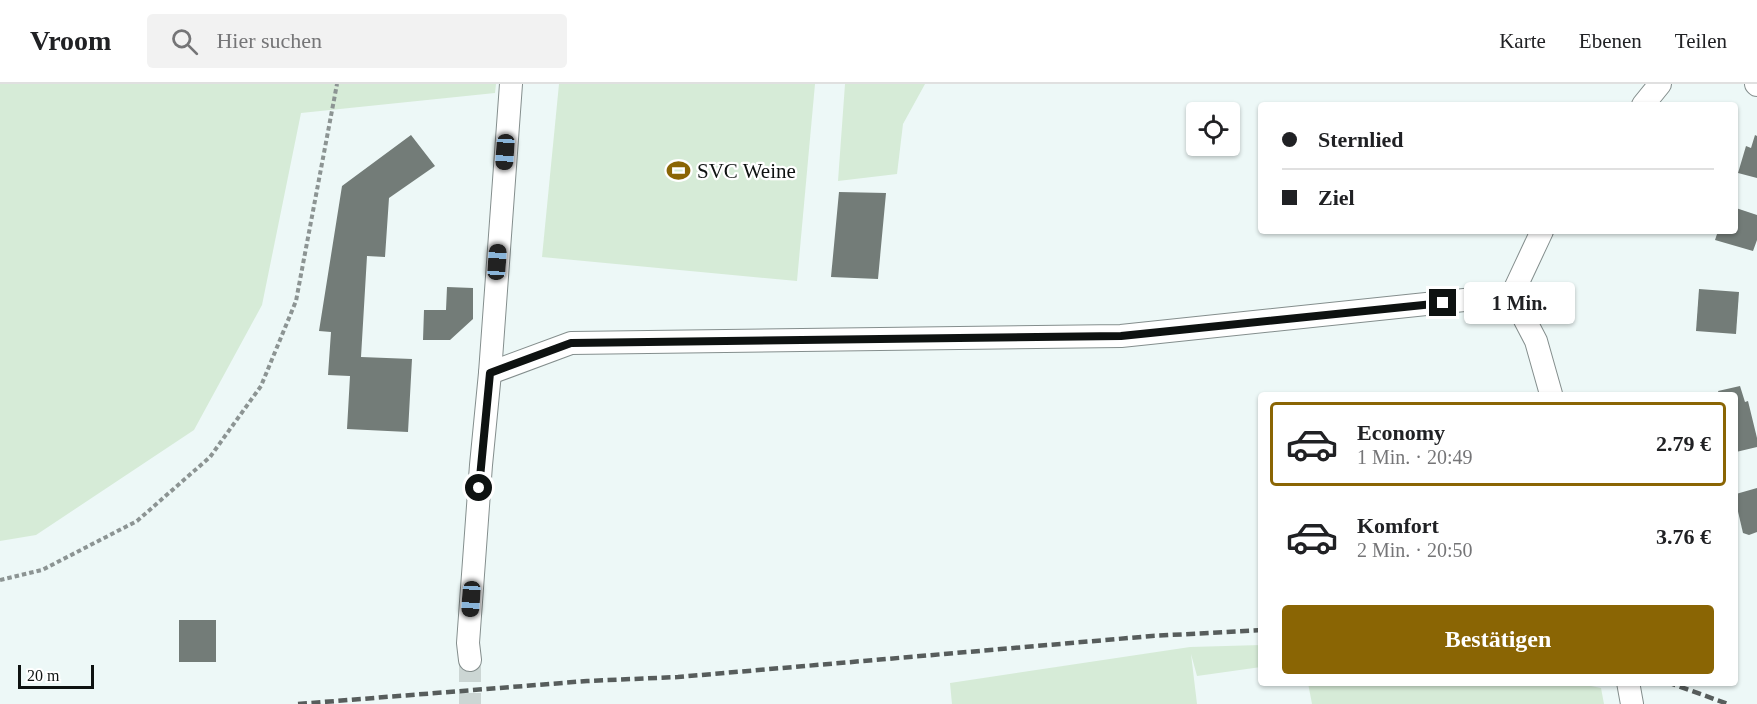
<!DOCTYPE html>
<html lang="de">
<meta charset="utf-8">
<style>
:root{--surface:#fff;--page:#f2f2f2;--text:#202124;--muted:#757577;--line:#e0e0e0;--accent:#8a6504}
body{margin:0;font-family:Georgia,serif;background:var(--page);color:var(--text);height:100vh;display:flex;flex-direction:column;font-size:22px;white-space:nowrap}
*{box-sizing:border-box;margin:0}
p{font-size:20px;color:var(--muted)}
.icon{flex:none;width:33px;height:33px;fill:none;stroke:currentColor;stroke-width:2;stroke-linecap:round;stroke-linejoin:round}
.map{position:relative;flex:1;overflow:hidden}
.drawer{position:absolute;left:1258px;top:308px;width:480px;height:294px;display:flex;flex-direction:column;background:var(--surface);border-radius:6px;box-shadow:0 2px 4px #0004}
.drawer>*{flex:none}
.banner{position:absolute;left:1258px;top:18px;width:480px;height:132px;border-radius:6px;box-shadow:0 2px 4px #0004;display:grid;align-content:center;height:132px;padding:0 24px;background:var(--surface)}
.fabs{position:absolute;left:1186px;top:18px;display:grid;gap:12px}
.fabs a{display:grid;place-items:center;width:54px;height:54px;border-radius:6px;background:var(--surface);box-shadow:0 2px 4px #0004;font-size:30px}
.scale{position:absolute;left:18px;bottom:15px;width:76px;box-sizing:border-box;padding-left:6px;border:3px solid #0e1211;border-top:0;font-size:16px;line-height:21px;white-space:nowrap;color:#0e1211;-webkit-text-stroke:4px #fff;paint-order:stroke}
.end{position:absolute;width:27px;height:27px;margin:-14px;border:8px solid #0e1211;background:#fff;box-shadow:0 0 0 3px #fff}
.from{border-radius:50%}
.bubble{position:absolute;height:42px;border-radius:6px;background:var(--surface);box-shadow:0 2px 4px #0004;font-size:20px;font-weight:700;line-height:42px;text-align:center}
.car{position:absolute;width:18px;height:36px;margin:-18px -9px;border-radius:8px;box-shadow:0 0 4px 2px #0007;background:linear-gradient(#222 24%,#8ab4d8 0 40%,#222 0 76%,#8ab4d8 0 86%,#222 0)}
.banner b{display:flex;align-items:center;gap:21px;height:57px;font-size:22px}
.banner b+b{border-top:2px solid var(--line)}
.banner i{width:15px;height:15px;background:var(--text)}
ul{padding:10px 0 0;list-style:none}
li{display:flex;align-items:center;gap:18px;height:84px;margin:0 12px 9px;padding:0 12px;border:3px solid transparent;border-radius:6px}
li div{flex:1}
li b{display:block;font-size:22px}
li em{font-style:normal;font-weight:700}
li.selected{border-color:var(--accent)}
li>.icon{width:54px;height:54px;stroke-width:1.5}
.button{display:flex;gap:12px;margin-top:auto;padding:12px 24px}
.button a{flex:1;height:69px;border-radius:6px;background:var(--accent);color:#fff;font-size:24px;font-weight:700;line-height:69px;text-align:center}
header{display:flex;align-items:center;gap:36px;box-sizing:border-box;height:84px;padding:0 30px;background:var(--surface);border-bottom:2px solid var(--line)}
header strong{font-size:28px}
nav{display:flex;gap:33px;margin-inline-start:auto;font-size:21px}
.search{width:420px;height:54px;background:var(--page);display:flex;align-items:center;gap:15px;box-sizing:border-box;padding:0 21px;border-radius:6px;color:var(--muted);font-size:22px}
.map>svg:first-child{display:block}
.green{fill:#d6ebd7}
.building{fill:#737c78}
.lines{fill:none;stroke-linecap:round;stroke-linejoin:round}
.minor-tunnel{stroke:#ccd6d4;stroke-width:22;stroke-dasharray:22 11;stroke-linecap:butt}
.minor-casing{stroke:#848e8d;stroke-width:24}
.path{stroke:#8c9493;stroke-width:4;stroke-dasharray:4.5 3;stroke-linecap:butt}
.minor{stroke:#fff;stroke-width:22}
.rail{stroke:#575d5c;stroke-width:4.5;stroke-dasharray:9 4.5;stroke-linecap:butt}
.route{stroke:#0e1211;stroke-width:8}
.labels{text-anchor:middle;stroke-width:4.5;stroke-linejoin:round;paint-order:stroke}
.poi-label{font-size:21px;fill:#0e1211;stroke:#fff;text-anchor:start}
</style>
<header>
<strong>Vroom</strong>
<div class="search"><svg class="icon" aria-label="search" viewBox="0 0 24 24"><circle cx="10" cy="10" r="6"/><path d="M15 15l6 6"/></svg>Hier suchen</div>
<nav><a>Karte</a><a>Ebenen</a><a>Teilen</a></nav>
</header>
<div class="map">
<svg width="1757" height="620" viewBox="0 0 1757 620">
<rect width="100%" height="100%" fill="#edf8f7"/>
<g class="green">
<path d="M 0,0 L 496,0 L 495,9 L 301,29 L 262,221 L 194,346 L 36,451 L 0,457 Z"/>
<path d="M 559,0 L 815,0 L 797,197 L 542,173 Z"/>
<path d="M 845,0 L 925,0 L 903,40 L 897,90 L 838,97 Z"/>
<path d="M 1261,561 L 1261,583 L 1197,592 L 1191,570 L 1197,620 L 952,620 L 950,599 L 1190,563 Z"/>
<path d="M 1308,599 L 1576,599 L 1601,604 L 1604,620 L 1312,620 Z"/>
</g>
<g class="building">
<path d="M 411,51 L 435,82 L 389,114 L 385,173 L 367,172 L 361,273 L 412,275 L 408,348 L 347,345 L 350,292 L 328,291 L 331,248 L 319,247 L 342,102 Z"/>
<path d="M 1755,51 L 1757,52 L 1757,94 L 1738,89 L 1746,62 L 1751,64 Z"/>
<path d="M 839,108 L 886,109 L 878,195 L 831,193 Z"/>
<path d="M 1736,124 L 1757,131 L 1757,156 L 1753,167 L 1715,156 L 1718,147 L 1736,147 Z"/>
<path d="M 447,203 L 473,204 L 473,235 L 450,256 L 423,256 L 424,226 L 446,226 Z"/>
<path d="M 1699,205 L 1739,208 L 1736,250 L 1696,247 Z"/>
<path d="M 1740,302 L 1745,318 L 1748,317 L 1757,354 L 1757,363 L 1736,368 L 1736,310 L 1719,310 L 1718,307 Z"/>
<path d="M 1757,404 L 1757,448 L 1749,451 L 1743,449 L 1736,419 L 1736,410 Z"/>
<rect x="179" y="536" width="37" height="42"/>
</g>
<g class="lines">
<path class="minor-tunnel" d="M 470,576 L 470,620"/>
<defs>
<g id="minor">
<path d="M 1756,0 L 1757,1"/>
<path d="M 1643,21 L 1660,0"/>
<path d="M 1512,211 L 1536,257 L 1551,310"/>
<path d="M 1512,211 L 1542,147"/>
<path d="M 490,289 L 571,259 L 1121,252 L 1512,211"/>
<path d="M 470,576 L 468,559 L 481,381 L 490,289 L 511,0"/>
<path d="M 1628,598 L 1632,620"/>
</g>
</defs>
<use href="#minor" class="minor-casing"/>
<path class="path" d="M 0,496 L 42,486 L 137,437 L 210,373 L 261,302 L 296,217 L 337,0"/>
<use href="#minor" class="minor"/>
<g class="rail">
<path d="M 1667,598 L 1728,620"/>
<path d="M 298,620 L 587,597 L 678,593 L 1152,552 L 1262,546"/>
</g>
</g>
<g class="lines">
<path class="route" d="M 479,404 L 490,289 L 571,259 L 1121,252 L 1443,219"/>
</g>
<defs>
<symbol id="stadium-bare" viewBox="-9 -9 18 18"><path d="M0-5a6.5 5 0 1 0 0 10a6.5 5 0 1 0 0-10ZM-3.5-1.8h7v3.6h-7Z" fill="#8a6504" stroke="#fff" stroke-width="2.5" paint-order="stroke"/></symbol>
</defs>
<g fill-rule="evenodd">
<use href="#stadium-bare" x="662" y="70" width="33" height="33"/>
</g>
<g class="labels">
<g class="poi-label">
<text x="697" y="94">SVC Weine</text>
</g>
</g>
</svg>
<div class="fabs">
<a><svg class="icon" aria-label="locate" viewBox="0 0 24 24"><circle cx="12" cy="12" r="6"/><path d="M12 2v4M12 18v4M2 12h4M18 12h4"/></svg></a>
</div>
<div class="scale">20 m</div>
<i class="end from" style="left:479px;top:404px"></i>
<i class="end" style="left:1443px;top:219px"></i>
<div class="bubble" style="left:1464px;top:198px;width:111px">1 Min.</div>
<i class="car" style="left:505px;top:68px;rotate:184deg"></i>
<i class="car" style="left:497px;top:178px;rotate:4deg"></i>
<i class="car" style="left:471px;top:515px;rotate:184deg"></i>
<div class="banner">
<b><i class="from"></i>Sternlied</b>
<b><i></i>Ziel</b>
</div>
<section class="drawer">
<ul>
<li class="selected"><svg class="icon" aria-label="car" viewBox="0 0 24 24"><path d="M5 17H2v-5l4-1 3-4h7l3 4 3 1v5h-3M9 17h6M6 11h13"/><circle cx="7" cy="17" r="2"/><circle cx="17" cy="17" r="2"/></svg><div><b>Economy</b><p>1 Min. · 20:49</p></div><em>2.79 €</em></li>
<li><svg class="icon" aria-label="car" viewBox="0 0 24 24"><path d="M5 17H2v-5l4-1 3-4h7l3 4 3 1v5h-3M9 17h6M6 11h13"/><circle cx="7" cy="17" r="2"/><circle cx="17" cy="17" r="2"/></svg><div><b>Komfort</b><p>2 Min. · 20:50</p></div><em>3.76 €</em></li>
</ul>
<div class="button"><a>Bestätigen</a></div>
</section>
</div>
